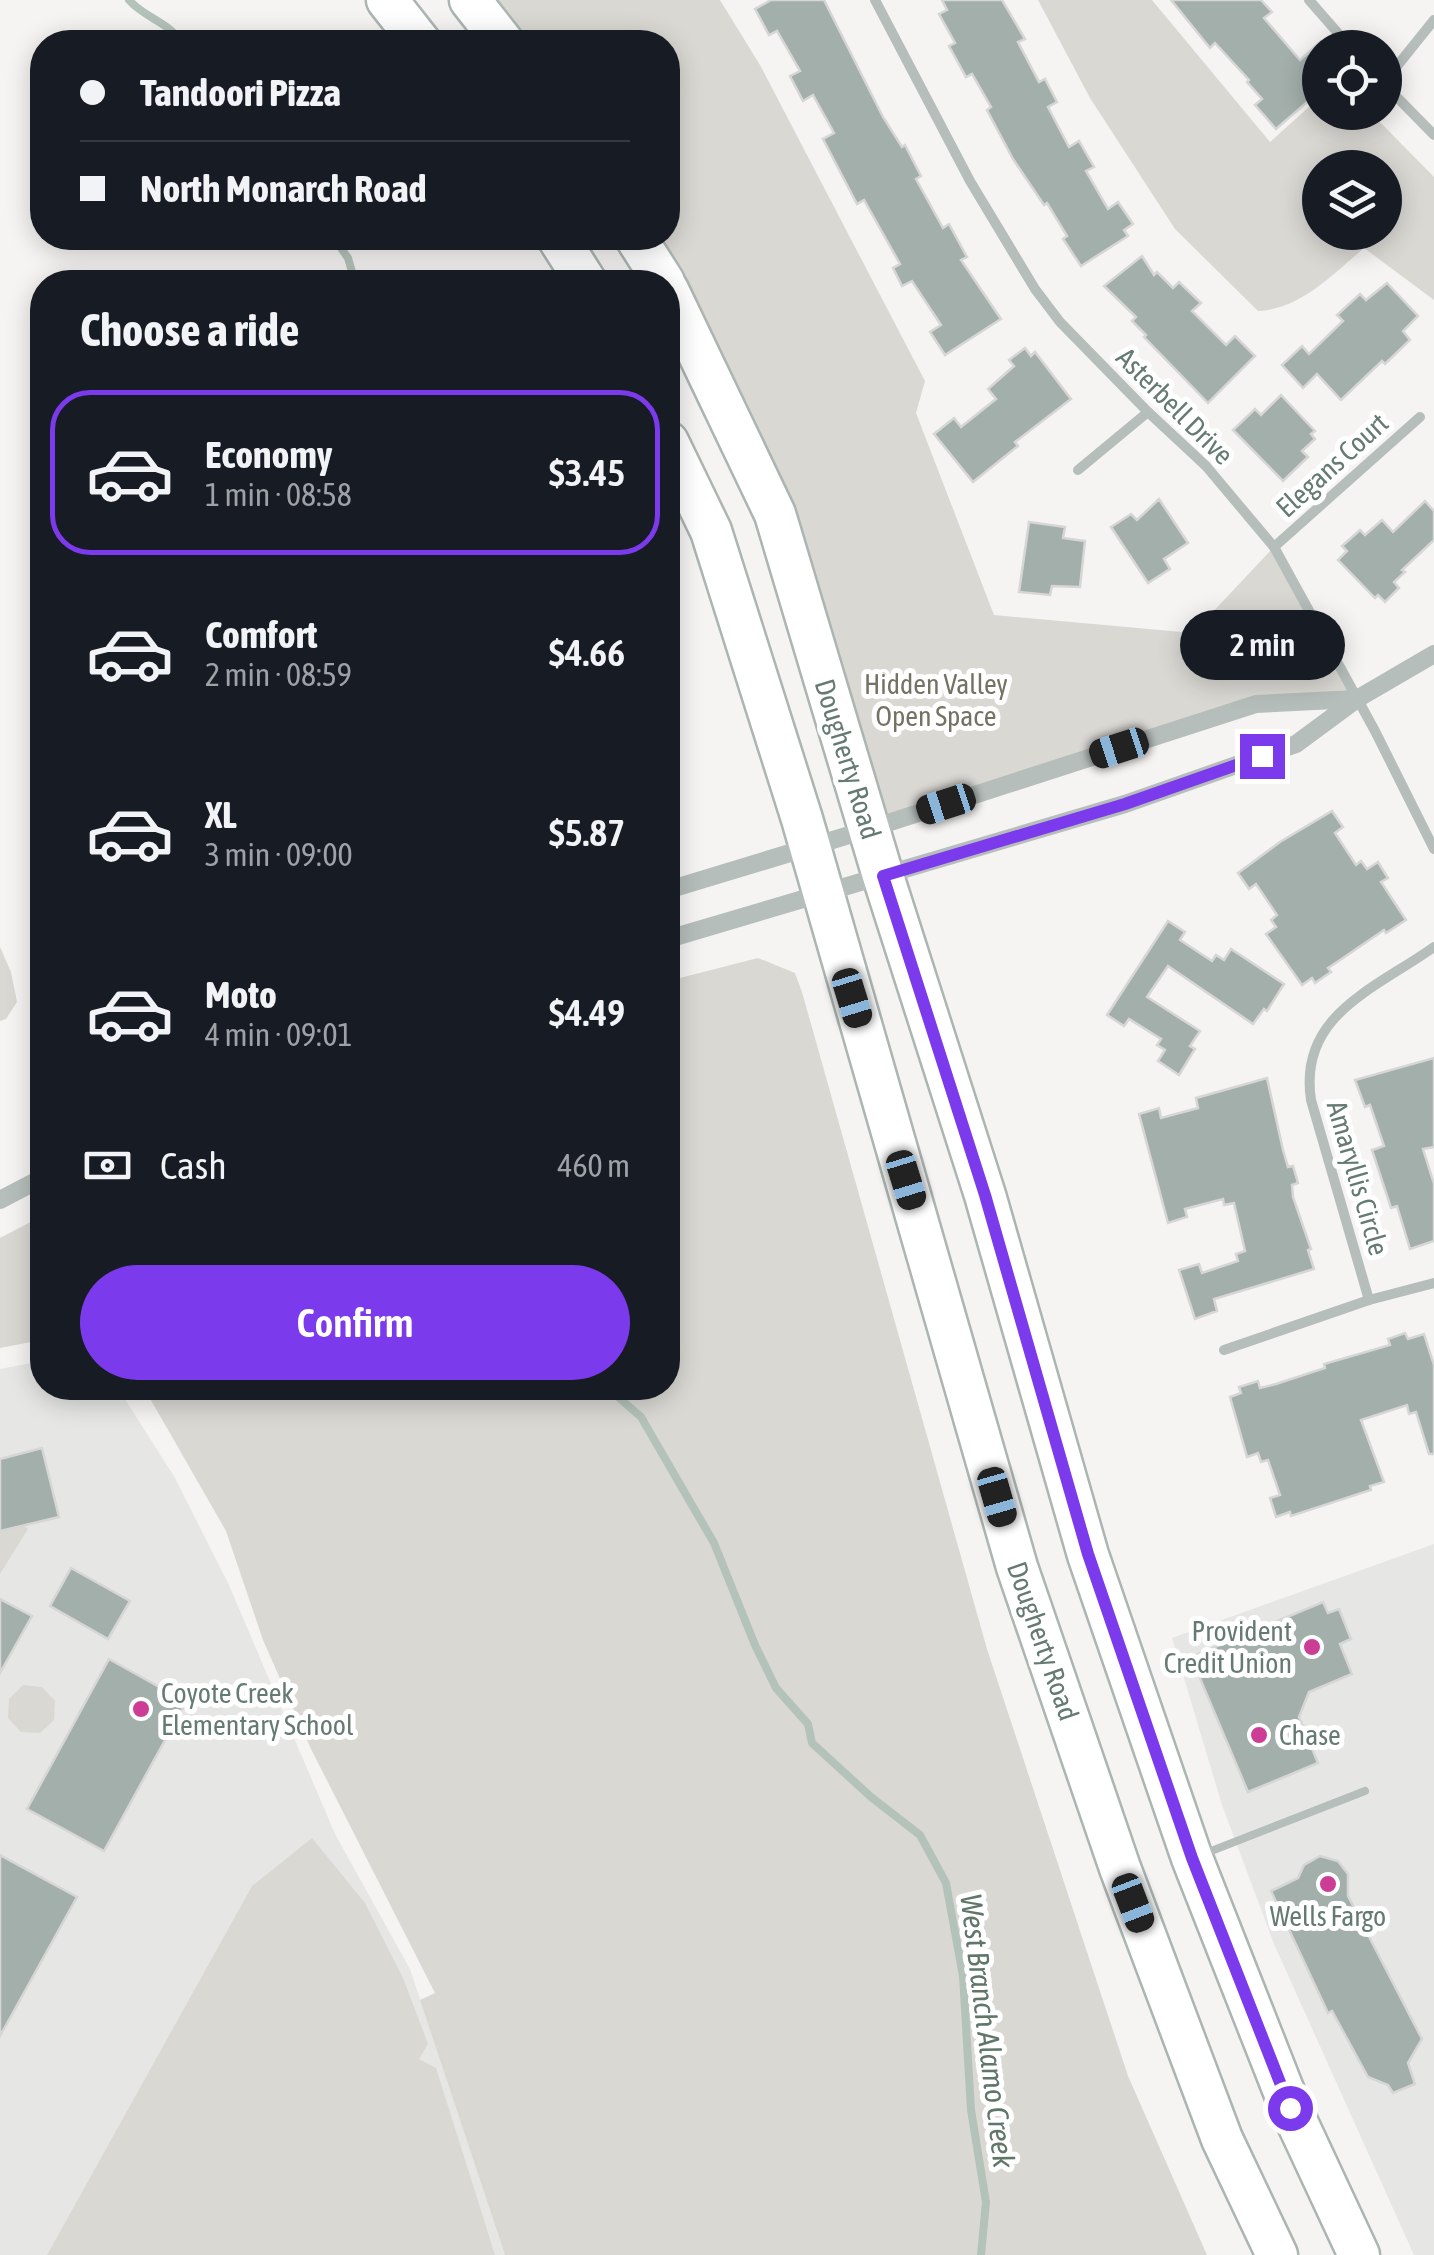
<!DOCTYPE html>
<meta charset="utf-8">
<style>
:root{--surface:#171b24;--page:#242831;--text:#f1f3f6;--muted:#9ea1a6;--line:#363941;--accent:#7c3aed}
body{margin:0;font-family:"Asap Condensed",sans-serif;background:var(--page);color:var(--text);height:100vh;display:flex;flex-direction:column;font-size:38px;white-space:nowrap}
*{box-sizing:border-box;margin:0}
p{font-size:32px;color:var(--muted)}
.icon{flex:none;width:55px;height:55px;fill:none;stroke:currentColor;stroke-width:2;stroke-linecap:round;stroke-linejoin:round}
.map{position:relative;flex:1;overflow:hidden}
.drawer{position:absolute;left:30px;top:270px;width:650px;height:1130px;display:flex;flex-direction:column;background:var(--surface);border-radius:40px;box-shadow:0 5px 25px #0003}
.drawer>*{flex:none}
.banner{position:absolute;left:30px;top:30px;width:650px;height:220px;border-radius:40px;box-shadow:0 5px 25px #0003;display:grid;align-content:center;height:220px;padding:0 50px;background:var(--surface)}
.fabs{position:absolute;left:1302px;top:30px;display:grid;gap:20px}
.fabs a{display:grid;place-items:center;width:100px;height:100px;border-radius:50%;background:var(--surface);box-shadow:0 5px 25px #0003;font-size:50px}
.end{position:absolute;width:45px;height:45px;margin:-22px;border:12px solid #7c3aed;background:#fff;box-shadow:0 0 0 5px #fff}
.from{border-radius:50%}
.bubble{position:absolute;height:70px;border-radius:35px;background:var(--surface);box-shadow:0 5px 25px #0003;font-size:32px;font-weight:600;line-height:70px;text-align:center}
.car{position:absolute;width:30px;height:60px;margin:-30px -15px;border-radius:12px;box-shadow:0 0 8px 2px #0007;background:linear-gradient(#222 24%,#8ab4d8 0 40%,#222 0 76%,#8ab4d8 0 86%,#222 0)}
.banner b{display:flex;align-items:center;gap:35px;height:95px;font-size:38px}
.banner b+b{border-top:2px solid var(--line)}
.banner i{width:25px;height:25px;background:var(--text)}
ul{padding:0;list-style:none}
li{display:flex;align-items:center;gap:30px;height:165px;margin:0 20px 15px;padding:0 30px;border:5px solid transparent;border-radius:40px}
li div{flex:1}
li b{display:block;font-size:38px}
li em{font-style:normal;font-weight:600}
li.on{border-color:var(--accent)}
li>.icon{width:90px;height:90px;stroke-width:1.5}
h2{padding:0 50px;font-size:45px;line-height:120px}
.pay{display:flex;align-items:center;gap:25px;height:110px;padding:0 50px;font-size:38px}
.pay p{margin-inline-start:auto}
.cta{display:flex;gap:20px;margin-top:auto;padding:20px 50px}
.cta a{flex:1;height:115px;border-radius:60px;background:var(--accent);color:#fff;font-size:40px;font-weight:600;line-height:115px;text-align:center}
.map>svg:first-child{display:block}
.built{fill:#e6e6e5}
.green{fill:#dad8d3;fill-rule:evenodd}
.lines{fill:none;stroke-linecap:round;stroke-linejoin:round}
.stream{stroke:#b4c3ba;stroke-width:8}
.building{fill:#a3afaa;stroke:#d7d6d6;stroke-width:2.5}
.secondary-casing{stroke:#acb5b1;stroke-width:45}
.service{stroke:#b6bebb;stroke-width:8}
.minor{stroke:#b6bebb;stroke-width:10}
.tertiary{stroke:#b6bebb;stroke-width:18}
.secondary{stroke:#fff;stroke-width:40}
.route{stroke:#7c3aed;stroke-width:12}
.poi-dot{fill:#cd3c95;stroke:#fff;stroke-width:4}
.labels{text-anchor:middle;stroke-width:10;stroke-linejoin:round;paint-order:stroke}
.street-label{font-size:28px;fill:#657a72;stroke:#fff}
.park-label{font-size:28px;fill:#737363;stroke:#fff}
.poi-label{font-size:28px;fill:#657a72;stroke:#fff;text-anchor:start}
.water-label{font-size:30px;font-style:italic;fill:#5f7669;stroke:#fff}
</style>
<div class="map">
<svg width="1434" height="2255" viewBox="0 0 1434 2255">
<rect width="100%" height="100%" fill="#f6f4f3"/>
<g class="built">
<path d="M 42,1361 L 42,1388 L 118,1388 L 175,1478 L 229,1585 L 335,1834 L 410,1969 L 505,2255 L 0,2255 L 0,1369 Z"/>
<path d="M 1434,1544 L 1434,2255 L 1414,2255 L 1274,1944 L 1222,1805 L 1172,1638 Z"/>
</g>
<g class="green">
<path d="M 470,0 L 720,0 L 760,65 L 925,381 L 916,413 L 994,615 L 1193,633 L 1274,547 L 1357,699 L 1256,704 L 869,829 L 775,514 L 636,238 L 668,238 L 668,42 L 503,42 Z"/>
<path d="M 1038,0 L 1152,0 L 1270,142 L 1320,97 L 1320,112 L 1371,113 L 1434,177 L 1434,300 L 1364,248 C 1333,274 1301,309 1258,311 L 1175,229 L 1090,98 ZM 1320,168 L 1385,168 L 1385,232 L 1320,232 Z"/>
<path d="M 0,947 L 11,972 L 17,1002 L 6,1019 L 0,1021 Z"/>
<path d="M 758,958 L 795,973 L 802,992 L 987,1649 L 1128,2076 L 1207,2255 L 505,2255 L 420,2000 L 435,1993 L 311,1749 L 263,1640 L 226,1531 L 144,1388 L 668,1388 L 668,981 Z"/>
<path d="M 42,1216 L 42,1340 L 0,1348 L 0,1238 Z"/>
<path d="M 23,1525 L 28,1529 L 0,1574 L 0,1531 Z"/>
<path d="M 23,1685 L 42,1687 L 55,1701 L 54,1720 L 40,1733 L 21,1732 L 8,1718 L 9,1699 Z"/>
<path d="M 312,1838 L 365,1903 L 403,1978 L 428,2044 L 419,2059 L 436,2068 L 495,2255 L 47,2255 L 252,1886 Z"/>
</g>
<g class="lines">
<g class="stream">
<path d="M 129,0 C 143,17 171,23 180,42"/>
<path d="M 334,238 L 348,258 L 355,282"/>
<path d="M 608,1388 L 641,1417 L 714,1543 L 755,1645 L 776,1688 L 808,1724 L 812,1743 L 871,1797 L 920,1835 L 946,1883 L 963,1976 L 971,2110 L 986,2202 L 981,2255"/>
</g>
</g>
<g class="building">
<path d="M 771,0 L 824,0 L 883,117 L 902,147 L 905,145 L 921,176 L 916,179 L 927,199 L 943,228 L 949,224 L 967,257 L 961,260 L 1001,319 L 945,355 L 930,332 L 941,325 L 912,281 L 902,286 L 893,268 L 900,264 L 864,200 L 857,204 L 823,139 L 834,133 L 813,95 L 803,101 L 790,76 L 800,71 L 777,31 L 769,35 L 755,9 Z"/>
<path d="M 942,0 L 1002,0 L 1025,39 L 1018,42 L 1039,82 L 1045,79 L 1057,102 L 1048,107 L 1069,147 L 1079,141 L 1094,167 L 1086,171 L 1108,209 L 1118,202 L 1133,224 L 1124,230 L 1128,236 L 1081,266 L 1063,239 L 1067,236 L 1047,203 L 1044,205 L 1013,159 L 987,110 L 991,107 L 972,74 L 966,77 L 949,46 L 955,43 L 939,14 L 947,10 Z"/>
<path d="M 1171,0 L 1261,0 L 1272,12 L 1264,18 L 1300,60 L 1320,42 L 1320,91 L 1276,129 L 1255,105 L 1262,99 L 1247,82 L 1249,80 L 1215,43 L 1210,48 Z"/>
<path d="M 1142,256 L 1154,275 L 1157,272 L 1173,288 L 1179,282 L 1201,303 L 1192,311 L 1226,345 L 1235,336 L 1255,356 L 1208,403 L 1144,337 L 1146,335 L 1132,321 L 1136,317 L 1104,286 Z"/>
<path d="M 1387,283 L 1418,316 L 1403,331 L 1410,340 L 1385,364 L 1382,361 L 1341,400 L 1317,374 L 1303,388 L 1282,365 L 1302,346 L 1309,354 L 1343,321 L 1337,315 L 1360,294 L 1366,300 Z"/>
<path d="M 1025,348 L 1031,356 L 1035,352 L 1071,399 L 1015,442 L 1018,446 L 973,482 L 934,434 L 954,418 L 961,427 L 996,399 L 988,389 L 1014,366 L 1009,360 Z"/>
<path d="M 1281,395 L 1315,431 L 1311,434 L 1315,439 L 1302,451 L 1308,457 L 1283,481 L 1233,430 L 1255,409 L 1261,415 Z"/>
<path d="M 1159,499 L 1188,543 L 1164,559 L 1170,569 L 1148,583 L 1111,527 L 1131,514 L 1137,520 Z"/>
<path d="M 1425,501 L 1434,511 L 1434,540 L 1402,570 L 1405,572 L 1394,582 L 1399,588 L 1385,602 L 1378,595 L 1375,598 L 1338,560 L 1347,551 L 1342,546 L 1360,530 L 1365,535 L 1382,520 L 1393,532 Z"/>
<path d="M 1029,522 L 1065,527 L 1063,538 L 1085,541 L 1080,587 L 1052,586 L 1050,595 L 1019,592 Z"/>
<path d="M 1332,811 L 1343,827 L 1335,833 L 1356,865 L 1361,861 L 1367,869 L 1378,862 L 1388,878 L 1381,882 L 1406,920 L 1386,933 L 1384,930 L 1343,958 L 1328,968 L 1331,972 L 1315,983 L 1312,978 L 1302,985 L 1266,934 L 1276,927 L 1271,920 L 1277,915 L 1256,884 L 1249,889 L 1238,873 L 1280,842 Z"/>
<path d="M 1168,921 L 1185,932 L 1180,940 L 1212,961 L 1216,955 L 1224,960 L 1231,949 L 1284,984 L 1267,1011 L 1264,1009 L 1253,1024 L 1168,966 L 1147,997 L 1200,1031 L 1190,1046 L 1195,1049 L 1179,1075 L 1158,1061 L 1165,1050 L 1157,1045 L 1161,1039 L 1129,1019 L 1124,1026 L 1107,1015 Z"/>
<path d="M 1434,1058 L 1434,1147 L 1423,1149 L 1434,1184 L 1434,1241 L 1410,1249 L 1397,1206 L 1391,1208 L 1372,1150 L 1384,1146 L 1370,1105 L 1365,1107 L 1355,1080 Z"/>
<path d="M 1267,1078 L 1283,1150 L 1288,1167 L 1293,1166 L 1298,1183 L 1292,1185 L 1293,1197 L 1311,1249 L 1308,1250 L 1314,1269 L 1214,1299 L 1217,1311 L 1195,1319 L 1179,1270 L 1199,1264 L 1202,1273 L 1238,1261 L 1236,1254 L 1245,1251 L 1234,1203 L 1224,1205 L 1223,1199 L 1185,1209 L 1187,1217 L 1168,1223 L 1139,1114 L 1159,1108 L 1161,1118 L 1198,1108 L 1196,1098 Z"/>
<path d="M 1405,1333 L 1408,1339 L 1424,1334 L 1434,1365 L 1434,1454 L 1429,1454 L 1416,1412 L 1409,1414 L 1407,1405 L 1361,1420 L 1384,1482 L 1370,1486 L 1371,1490 L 1291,1516 L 1290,1512 L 1276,1517 L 1270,1498 L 1280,1495 L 1268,1460 L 1261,1462 L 1258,1453 L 1247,1457 L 1230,1397 L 1241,1393 L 1239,1387 L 1258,1381 L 1260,1388 L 1276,1384 L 1325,1368 L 1324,1364 L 1390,1345 L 1388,1339 Z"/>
<path d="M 42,1448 L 59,1517 L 0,1531 L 0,1459 Z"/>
<path d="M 71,1568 L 130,1601 L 108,1639 L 50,1606 Z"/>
<path d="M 0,1599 L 32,1616 L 0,1673 Z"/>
<path d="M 1323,1602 L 1328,1613 L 1339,1609 L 1351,1639 L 1340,1644 L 1352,1674 L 1309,1692 L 1299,1717 L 1318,1763 L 1248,1792 L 1191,1657 Z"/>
<path d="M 109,1659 L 186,1702 L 104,1851 L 27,1809 Z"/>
<path d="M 0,1855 L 77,1897 L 0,2036 Z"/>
<path d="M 1320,1856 L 1338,1861 L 1348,1874 L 1348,1896 L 1422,2039 L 1408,2063 L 1415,2084 L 1393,2093 L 1388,2085 L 1368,2077 L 1332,2011 L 1328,2013 L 1271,1891 L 1298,1878 L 1304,1865 Z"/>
</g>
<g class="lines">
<defs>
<g id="secondary">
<path d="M 387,0 L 420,42"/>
<path d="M 470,0 L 503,42"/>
<path d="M 558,238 L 586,282"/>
<path d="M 636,238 L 664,282"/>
<path d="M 668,290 L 775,514 L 883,876 L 985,1195 L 1088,1555 L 1192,1858 L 1290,2107 L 1359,2255"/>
<path d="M 668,442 L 711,531 L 802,819 L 1017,1567 L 1120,1868 L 1222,2139 L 1277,2255"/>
</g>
</defs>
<use href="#secondary" class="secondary-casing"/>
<path class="service" d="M 1201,1855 L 1365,1791"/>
<g class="minor">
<path d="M 875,0 L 970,181 L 1035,289 L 1060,322 L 1148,412 L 1206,466 L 1274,547 L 1375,731 L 1434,849"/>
<path d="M 1309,0 L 1351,48"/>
<path d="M 1385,81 L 1434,20"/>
<path d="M 1385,85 L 1434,135"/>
<path d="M 1078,470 L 1148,412"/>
<path d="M 1274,547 L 1420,417"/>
<path d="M 1369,1300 L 1311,1100 C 1298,1015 1375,989 1434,947"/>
<path d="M 1224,1350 L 1369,1300 L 1434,1283"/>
</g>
<g class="tertiary">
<path d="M 668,890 L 869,829 L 1256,704 L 1356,699"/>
<path d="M 668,939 L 1125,804 L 1296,744 L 1357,699 L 1434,654"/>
<path d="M 0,1200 L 42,1178"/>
</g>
<use href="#secondary" class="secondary"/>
</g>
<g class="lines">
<path class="route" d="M 1262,756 L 1125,804 L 883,876 L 985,1195 L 1088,1554 L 1192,1858 L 1290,2108"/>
</g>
<g class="poi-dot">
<circle cx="1312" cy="1647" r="10"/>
<circle cx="141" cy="1709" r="10"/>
<circle cx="1259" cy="1735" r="10"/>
<circle cx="1328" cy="1884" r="10"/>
</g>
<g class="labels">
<g class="street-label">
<text transform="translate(1175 406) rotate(45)" y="10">Asterbell Drive</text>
<text transform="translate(1332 465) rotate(-42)" y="10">Elegans Court</text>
<text transform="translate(848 759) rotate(73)" y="10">Dougherty Road</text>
<text transform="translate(1358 1178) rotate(74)" y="10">Amaryllis Circle</text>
<text transform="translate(1043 1641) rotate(71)" y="10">Dougherty Road</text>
</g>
<g class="park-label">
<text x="936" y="694">Hidden Valley<tspan x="936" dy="32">Open Space</tspan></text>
</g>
<g class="poi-label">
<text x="1292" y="1641" text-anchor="end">Provident<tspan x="1292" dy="32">Credit Union</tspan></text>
<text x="161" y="1703">Coyote Creek<tspan x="161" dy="32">Elementary School</tspan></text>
<text x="1279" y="1745">Chase</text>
<text x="1328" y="1926" text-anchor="middle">Wells Fargo</text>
</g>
<g class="water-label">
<text transform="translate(987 2031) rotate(83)" y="10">West Branch Alamo Creek</text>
</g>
</g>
</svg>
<div class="fabs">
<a><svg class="icon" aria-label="locate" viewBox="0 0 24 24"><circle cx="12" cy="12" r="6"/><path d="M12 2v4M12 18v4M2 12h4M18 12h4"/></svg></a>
<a><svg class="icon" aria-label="layers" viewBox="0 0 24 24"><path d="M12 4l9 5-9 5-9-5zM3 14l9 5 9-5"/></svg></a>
</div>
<i class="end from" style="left:1290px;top:2108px"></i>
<i class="end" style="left:1262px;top:756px"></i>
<div class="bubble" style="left:1180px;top:610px;width:165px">2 min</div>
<i class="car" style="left:1119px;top:748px;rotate:252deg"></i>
<i class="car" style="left:946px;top:804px;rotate:252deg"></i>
<i class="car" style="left:852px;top:998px;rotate:163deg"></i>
<i class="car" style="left:906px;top:1180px;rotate:163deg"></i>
<i class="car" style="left:997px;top:1497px;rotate:164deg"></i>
<i class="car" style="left:1133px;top:1903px;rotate:159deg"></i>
<div class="banner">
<b><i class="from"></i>Tandoori Pizza</b>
<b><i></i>North Monarch Road</b>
</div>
<section class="drawer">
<h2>Choose a ride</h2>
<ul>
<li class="on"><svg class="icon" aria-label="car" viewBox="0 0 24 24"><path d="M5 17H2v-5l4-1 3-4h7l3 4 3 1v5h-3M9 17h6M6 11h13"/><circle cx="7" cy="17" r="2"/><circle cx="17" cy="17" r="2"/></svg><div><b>Economy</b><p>1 min · 08:58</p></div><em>$3.45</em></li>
<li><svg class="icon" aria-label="car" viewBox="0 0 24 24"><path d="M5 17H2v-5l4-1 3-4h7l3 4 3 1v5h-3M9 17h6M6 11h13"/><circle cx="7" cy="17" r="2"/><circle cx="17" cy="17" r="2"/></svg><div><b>Comfort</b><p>2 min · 08:59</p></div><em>$4.66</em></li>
<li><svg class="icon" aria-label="car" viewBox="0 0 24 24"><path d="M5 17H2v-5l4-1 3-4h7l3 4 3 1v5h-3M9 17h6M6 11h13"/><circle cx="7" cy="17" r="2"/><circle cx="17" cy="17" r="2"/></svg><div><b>XL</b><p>3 min · 09:00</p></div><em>$5.87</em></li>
<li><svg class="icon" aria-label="car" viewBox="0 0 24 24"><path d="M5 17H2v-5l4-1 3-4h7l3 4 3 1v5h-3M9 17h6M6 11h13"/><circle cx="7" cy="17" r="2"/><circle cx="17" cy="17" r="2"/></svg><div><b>Moto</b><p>4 min · 09:01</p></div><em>$4.49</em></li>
</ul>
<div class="pay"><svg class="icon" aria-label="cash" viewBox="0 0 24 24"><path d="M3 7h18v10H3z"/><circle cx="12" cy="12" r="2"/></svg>Cash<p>460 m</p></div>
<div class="cta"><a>Confirm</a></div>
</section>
</div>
